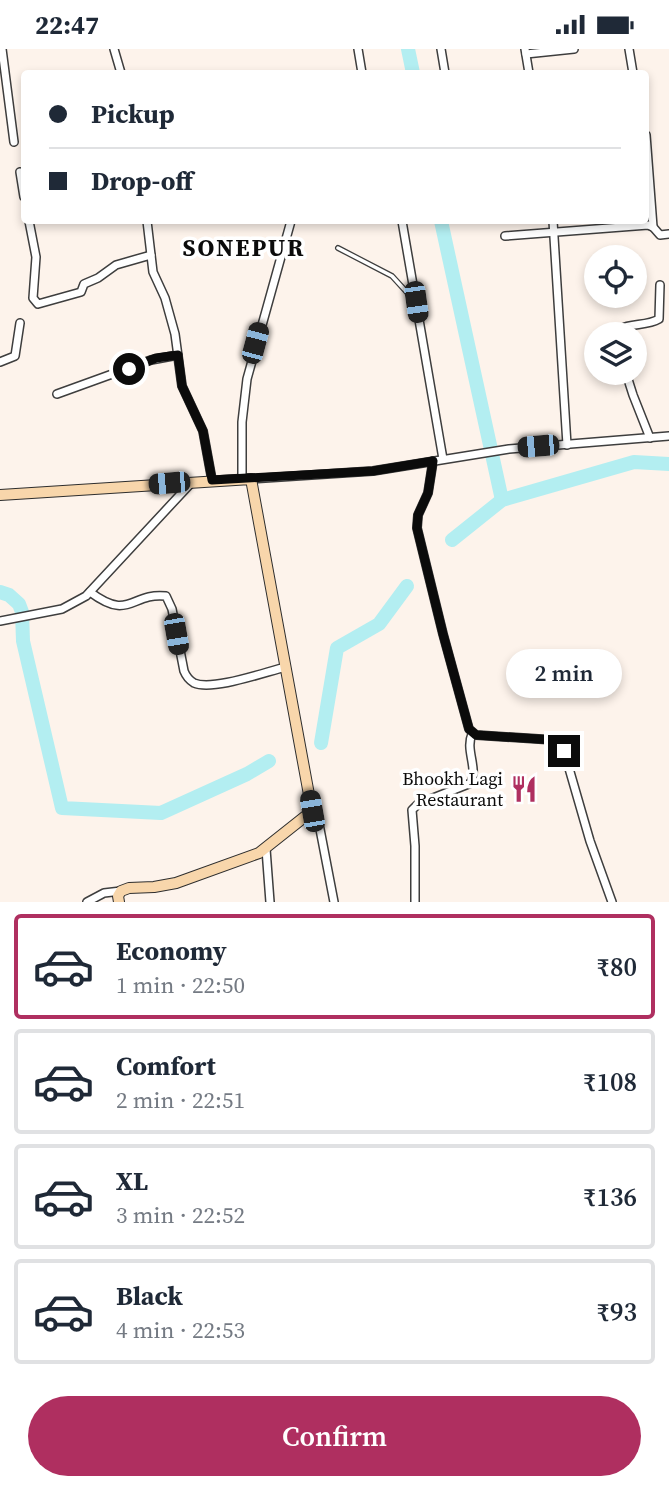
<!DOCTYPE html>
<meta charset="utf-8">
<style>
:root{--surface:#fff;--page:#f2f2f3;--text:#1f2937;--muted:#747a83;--line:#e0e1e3;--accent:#af2f60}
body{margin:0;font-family:"Source Serif 4",serif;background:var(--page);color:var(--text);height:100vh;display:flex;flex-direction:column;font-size:26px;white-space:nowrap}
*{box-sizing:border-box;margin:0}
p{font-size:23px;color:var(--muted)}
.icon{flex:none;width:38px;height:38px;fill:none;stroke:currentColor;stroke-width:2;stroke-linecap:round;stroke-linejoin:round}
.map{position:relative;height:853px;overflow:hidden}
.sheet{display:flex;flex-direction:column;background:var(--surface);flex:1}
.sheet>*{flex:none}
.banner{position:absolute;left:21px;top:21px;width:628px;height:154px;border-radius:7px;box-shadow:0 4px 10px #0003;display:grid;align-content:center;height:154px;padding:0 28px;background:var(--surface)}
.buttons{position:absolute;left:584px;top:196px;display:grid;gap:14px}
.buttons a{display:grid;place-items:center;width:63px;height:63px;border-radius:50%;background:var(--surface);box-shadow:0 4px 10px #0003;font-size:35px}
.end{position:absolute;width:32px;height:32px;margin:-16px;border:9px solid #0b0b0b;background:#fff;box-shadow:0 0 0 4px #fff}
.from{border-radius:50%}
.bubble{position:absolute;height:49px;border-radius:24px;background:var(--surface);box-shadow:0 4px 10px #0003;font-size:23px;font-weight:600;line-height:49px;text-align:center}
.car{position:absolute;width:21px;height:42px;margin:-21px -10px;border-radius:9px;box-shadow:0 0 5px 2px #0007;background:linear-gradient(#222 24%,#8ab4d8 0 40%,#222 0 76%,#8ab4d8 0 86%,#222 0)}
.banner b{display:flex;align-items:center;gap:24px;height:66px;font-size:26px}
.banner b+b{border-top:2px solid var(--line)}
.banner i{width:18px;height:18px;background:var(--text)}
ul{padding:12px 0 0;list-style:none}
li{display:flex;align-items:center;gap:21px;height:105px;margin:0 14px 10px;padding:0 14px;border:4px solid var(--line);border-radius:7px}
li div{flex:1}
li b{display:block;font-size:26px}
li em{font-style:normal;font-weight:600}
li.on{border-color:var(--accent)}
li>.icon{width:63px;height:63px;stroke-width:1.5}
.button{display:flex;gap:14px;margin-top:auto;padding:14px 28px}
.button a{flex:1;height:80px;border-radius:42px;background:var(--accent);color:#fff;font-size:28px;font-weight:600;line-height:80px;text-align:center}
.status{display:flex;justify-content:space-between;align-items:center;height:49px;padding:0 35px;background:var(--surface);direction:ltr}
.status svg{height:19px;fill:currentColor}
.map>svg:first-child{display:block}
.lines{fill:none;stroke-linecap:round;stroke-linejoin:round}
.river{stroke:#b3eef1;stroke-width:14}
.lane-casing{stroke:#3e3e3e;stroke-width:6}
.street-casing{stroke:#3e3e3e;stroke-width:10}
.secondary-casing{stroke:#2d2d2d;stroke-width:12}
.lane{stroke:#fff;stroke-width:3.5}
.street{stroke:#fff;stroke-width:7}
.secondary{stroke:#f8d6ab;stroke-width:10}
.route{stroke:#0b0b0b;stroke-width:9}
.labels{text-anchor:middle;stroke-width:7;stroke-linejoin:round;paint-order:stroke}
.poi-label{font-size:18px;fill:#0b0b0b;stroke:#fff;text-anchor:end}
.district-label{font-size:24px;font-weight:bold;letter-spacing:2px;fill:#0b0b0b;stroke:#fff}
</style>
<div class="status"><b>22:47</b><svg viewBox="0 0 49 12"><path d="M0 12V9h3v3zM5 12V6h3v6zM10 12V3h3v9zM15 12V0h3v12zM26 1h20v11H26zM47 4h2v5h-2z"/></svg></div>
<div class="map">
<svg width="669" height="853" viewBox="0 0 669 853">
<rect width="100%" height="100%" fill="#fdf3eb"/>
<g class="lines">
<g class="river">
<path d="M 408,0 L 413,24"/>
<path d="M 441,172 L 502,451"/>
<path d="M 452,491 L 502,451 L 634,413 L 669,415"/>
<path d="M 0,543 L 9,546 L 19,555 L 22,563 L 23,592 L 62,759 L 161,764 L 247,725 L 269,712"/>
<path d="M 321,694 L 337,599 L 379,575 L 407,537"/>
</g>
<defs>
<path id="lane" d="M 338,199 L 392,227 L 413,250"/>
<g id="street">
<path d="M 2,0 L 14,93"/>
<path d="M 114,0 L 121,24"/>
<path d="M 358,0 L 362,24"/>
<path d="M 441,0 L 445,24"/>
<path d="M 525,0 L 529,24"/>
<path d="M 629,0 L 633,24"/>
<path d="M 526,5 L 574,0"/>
<path d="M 646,86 L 653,178"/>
<path d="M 20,123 L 24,148"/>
<path d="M 29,172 L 36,208 L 33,249 L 38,255 L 81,243 L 84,235 L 98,229 L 116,216 L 151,206"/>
<path d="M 147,172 L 153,223 L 165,249 L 175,285 L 182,337 L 203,382 L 212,431"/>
<path d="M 402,172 L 443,410"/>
<path d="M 553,172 L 567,396"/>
<path d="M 505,187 L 648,176 L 653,178 L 660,186 L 669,185"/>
<path d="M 619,285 L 620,280 C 632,274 647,277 659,270 L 660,236"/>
<path d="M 0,313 L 15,307 L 20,274"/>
<path d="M 626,324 L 633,346 L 650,389"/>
<path d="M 57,345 L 151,311 L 178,306"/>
<path d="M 433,412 L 428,444 L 418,466 L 417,479 L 443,585 L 469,680 L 476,686 L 554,691 L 564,702 L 590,792 L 612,853"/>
<path d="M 242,430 L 242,373 L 247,330 L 291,172"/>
<path d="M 251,430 L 373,422 L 509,400 L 669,387"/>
<path d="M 90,543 C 130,573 131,543 166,547 L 172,560 L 184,622 C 186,627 189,631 194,634 C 213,642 265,623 286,618"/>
<path d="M 0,572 L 62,560 L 86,547 L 192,433"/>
<path d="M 312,762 L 319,775 L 334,853"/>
<path d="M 266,800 L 270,853"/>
<path d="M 87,853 L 104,844 L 121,842"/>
<path d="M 415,853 L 415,797 L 412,761 L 418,755 L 471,734 C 478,718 465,701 472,685"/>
</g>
<path id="secondary" d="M 0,446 L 251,430 L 312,762 L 259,804 L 176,834 L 154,838 L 129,839 L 121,842 L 118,847 L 119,853"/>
</defs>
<use href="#lane" class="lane-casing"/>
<use href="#street" class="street-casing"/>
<use href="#secondary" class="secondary-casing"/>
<use href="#lane" class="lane"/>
<use href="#street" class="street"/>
<use href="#secondary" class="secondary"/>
</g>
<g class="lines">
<path class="route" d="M 129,320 L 156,309 L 178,306 L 182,337 L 203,382 L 212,431 L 373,422 L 433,412 L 428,444 L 418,466 L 417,479 L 443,585 L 469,680 L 476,686 L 554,691 L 564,702"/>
</g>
<defs>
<symbol id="restaurant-bare" viewBox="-9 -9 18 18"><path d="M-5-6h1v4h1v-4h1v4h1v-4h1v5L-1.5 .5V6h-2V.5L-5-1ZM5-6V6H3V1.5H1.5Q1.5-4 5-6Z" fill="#af2f60" stroke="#fff" stroke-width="2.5" paint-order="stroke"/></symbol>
</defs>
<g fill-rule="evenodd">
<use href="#restaurant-bare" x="505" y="721" width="38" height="38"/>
</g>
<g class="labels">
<g class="poi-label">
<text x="503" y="736">Bhookh Lagi<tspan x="503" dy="21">Restaurant</tspan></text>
</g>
<g class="district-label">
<text x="244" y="207">SONEPUR</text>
</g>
</g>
</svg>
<div class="buttons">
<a><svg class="icon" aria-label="locate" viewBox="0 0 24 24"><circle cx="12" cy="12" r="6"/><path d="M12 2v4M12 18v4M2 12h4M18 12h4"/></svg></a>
<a><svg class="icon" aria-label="layers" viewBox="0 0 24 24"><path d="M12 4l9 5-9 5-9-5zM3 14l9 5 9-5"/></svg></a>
</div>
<i class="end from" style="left:129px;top:320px"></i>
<i class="end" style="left:564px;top:702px"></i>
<div class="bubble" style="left:506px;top:600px;width:116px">2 min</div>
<i class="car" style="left:416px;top:253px;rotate:172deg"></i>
<i class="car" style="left:255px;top:294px;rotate:15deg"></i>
<i class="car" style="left:538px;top:397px;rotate:265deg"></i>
<i class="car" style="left:169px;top:434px;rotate:265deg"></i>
<i class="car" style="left:176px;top:585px;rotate:170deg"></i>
<i class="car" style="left:312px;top:762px;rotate:350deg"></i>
<div class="banner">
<b><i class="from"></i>Pickup</b>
<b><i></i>Drop-off</b>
</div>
</div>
<section class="sheet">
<ul>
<li class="on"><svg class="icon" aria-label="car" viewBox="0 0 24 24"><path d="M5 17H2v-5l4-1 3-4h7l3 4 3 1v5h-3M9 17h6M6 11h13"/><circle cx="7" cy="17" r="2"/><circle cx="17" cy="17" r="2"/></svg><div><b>Economy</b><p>1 min · 22:50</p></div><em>₹80</em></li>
<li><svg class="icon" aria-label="car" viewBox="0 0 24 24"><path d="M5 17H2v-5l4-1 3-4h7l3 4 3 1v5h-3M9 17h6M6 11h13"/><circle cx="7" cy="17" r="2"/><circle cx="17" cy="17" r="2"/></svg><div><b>Comfort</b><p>2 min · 22:51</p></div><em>₹108</em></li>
<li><svg class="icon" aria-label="car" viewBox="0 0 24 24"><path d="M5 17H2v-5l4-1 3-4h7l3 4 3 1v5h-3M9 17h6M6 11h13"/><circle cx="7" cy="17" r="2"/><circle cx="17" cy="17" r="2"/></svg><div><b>XL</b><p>3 min · 22:52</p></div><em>₹136</em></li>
<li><svg class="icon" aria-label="car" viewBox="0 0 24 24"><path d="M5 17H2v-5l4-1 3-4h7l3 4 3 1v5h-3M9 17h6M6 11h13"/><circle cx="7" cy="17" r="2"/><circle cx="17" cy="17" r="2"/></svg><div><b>Black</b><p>4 min · 22:53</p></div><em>₹93</em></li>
</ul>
<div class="button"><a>Confirm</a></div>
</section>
